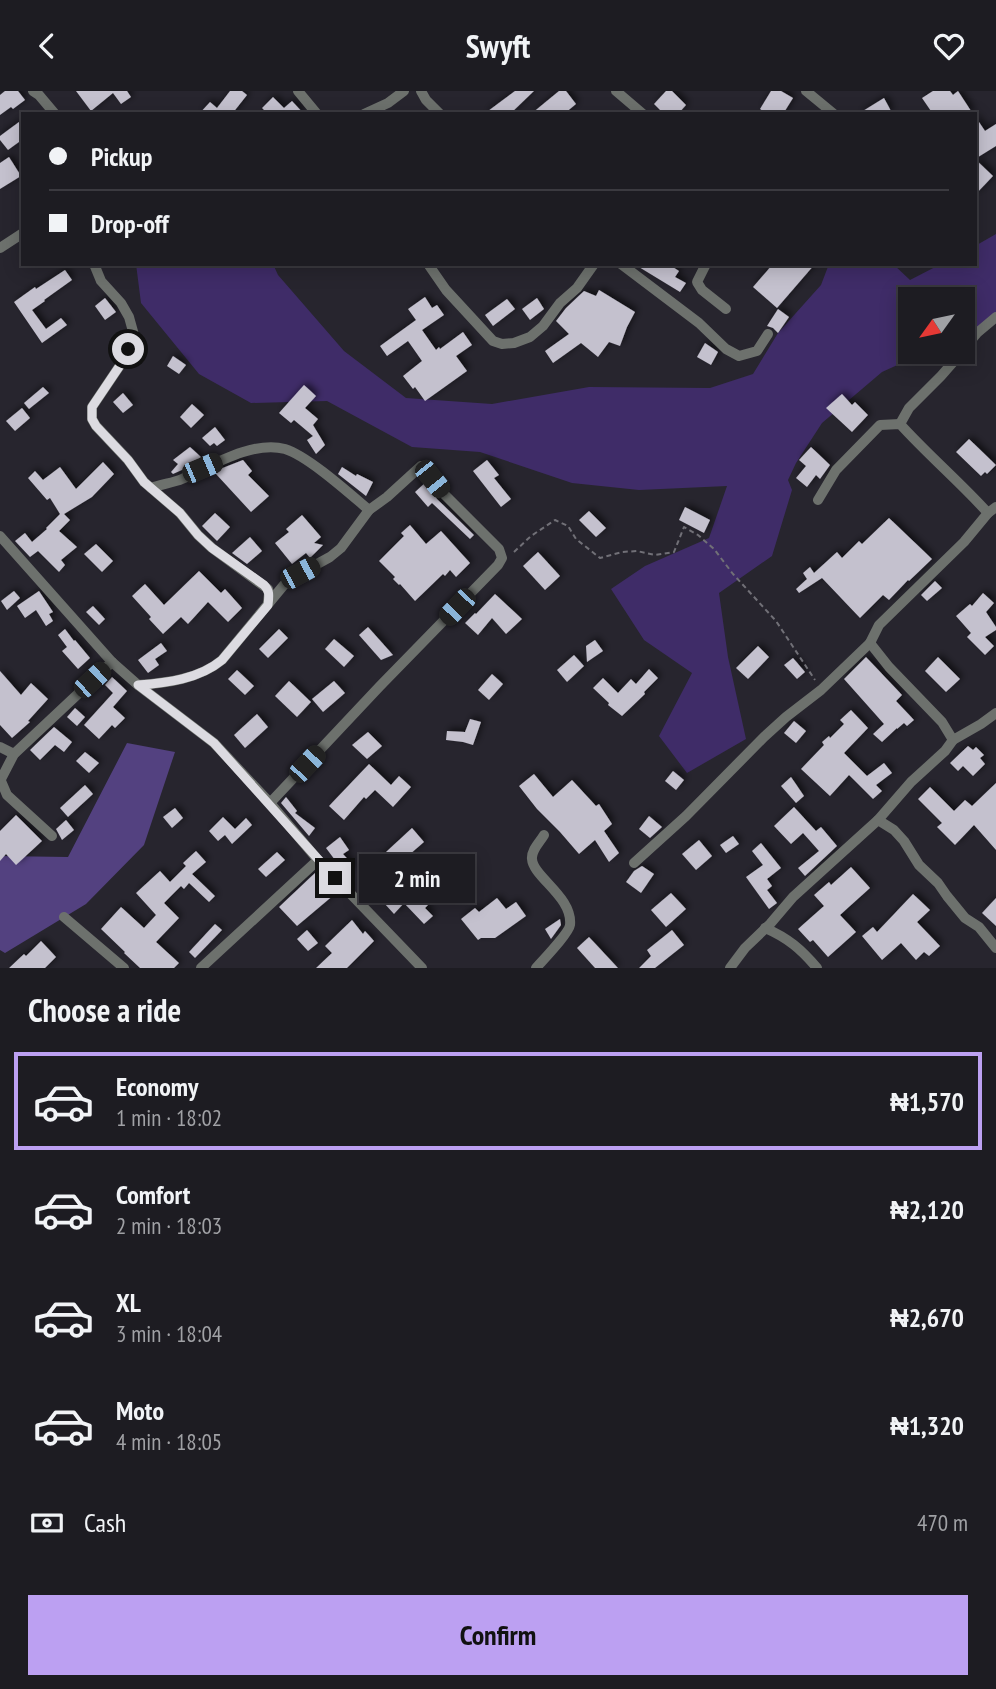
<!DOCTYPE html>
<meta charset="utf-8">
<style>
:root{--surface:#1d1c22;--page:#2a292f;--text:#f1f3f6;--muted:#a0a1a5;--line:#3b3a40;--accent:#bca0f2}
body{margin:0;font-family:"PT Sans Narrow",sans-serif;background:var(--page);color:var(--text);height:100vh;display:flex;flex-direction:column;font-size:26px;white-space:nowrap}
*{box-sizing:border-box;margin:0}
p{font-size:23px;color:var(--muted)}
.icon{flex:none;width:38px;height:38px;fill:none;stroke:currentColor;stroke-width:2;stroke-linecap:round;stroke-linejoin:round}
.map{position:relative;height:877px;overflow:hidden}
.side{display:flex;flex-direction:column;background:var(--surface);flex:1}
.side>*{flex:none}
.top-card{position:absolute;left:21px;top:21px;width:956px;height:154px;border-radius:0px;box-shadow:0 4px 18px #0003,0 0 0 2px var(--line);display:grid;align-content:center;height:154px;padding:0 28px;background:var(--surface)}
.needle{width:46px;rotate:237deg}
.controls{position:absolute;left:898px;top:196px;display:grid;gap:14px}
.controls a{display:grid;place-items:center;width:77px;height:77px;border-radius:0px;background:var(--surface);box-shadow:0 4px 18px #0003,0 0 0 2px var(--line);font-size:35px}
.end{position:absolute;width:32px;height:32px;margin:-16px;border:9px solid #dcdbe1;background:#111;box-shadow:0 0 0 4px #111}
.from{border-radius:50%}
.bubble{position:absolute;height:49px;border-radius:0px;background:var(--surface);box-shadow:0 4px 18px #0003,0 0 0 2px var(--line);font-size:23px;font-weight:800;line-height:49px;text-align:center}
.car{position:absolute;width:21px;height:42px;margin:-21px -10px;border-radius:9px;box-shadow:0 0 5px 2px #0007;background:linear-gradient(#222 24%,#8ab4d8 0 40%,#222 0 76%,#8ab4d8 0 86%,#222 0)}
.top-card b{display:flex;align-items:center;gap:24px;height:66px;font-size:26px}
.top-card b+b{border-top:2px solid var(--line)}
.top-card i{width:18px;height:18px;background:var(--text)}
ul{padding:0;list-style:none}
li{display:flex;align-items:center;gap:21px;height:98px;margin:0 14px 10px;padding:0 14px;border:4px solid transparent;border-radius:0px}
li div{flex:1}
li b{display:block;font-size:26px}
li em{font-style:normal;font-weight:800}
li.selected{border-color:var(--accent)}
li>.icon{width:63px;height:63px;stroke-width:1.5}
h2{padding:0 28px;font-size:32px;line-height:84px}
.pay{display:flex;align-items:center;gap:18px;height:77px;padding:0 28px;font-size:26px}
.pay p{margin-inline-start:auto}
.action{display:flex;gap:14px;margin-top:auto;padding:14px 28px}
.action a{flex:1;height:80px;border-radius:0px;background:var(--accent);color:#111;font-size:28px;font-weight:800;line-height:80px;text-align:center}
header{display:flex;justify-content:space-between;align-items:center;height:91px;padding:0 28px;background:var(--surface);font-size:32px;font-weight:800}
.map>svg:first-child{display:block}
.green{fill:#3f2c68}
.forest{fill:#534180}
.building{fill:#c4c1ce;filter:url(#shadow)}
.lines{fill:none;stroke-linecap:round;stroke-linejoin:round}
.path{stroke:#717077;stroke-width:2;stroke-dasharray:5 3.5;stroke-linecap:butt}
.minor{stroke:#6d716d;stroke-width:10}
.route{stroke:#dcdbe1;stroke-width:9}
</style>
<header><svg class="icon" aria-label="back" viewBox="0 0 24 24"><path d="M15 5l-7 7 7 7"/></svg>Swyft<svg class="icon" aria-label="heart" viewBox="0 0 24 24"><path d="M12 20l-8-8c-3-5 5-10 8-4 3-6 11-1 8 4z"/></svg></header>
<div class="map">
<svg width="996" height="877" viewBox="0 0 996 877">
<defs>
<filter id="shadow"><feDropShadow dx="3" dy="-3" stdDeviation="3.5" flood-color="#0009"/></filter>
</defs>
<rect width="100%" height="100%" fill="#27252e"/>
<path class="green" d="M 996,143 L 996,228 L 963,244 L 962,208 L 910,208 L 910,261 L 926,261 L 882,281 L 822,332 L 796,372 L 788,389 L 792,399 L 772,465 L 719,502 L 728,566 L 746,648 L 687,682 L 659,645 L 692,582 L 644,549 L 611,498 L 645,475 L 709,447 L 727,395 L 639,399 L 572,392 L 480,361 L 412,356 L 327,310 L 251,312 L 199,283 L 141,212 L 136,173 L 273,173 L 278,184 L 344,260 L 406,307 L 492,313 L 589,296 L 710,297 L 753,283 L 778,242 L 821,194 L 829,173 L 893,173 L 910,189 L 941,173 L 975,173 L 975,155 Z"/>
<path class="forest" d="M 127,652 L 175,661 L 144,754 L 86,813 L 5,862 L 0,859 L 0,765 L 68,766 Z"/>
<g class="building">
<path d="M 5,0 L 18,0 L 25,9 L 13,18 L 11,16 L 0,24 L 0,4 Z"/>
<path d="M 76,0 L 127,0 L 131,6 L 121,13 L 113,2 L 91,20 Z"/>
<path d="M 230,0 L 242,0 L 247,4 L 232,23 L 199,23 L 210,11 L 217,17 Z"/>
<path d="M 515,0 L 534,0 L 510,23 L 484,23 Z"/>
<path d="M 559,0 L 566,0 L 576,13 L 564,23 L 531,23 Z"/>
<path d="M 666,0 L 672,0 L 686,14 L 678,23 L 664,23 L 654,13 Z"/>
<path d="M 771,0 L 781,0 L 793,7 L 783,23 L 767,23 L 760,18 Z"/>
<path d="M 933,0 L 950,0 L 953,4 L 958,0 L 973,23 L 933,23 L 922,7 Z"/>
<path d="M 273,6 L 284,17 L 292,10 L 304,23 L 268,23 L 262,17 Z"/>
<path d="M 884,7 L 891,20 L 886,23 L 858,23 Z"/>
<path d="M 975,25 L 985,40 L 996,33 L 996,55 L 975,68 Z"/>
<path d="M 19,31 L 23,36 L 23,48 L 8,59 L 0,49 L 0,45 Z"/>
<path d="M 9,66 L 21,85 L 0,98 L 0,72 Z"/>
<path d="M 975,68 L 993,85 L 975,104 Z"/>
<path d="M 634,173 L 668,173 L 679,180 L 675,186 L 686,192 L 680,201 Z"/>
<path d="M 773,173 L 815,173 L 777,217 L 753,196 Z"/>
<path d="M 65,179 L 72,189 L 44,209 L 45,210 L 32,219 L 46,238 L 61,227 L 67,234 L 42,252 L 14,211 L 35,196 L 36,198 Z"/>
<path d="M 599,199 L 635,221 L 627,236 L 620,255 L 609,251 L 598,266 L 581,252 L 553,272 L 545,260 L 569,243 L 556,230 L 566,217 L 584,200 L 596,205 Z"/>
<path d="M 425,206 L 432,217 L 437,214 L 444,224 L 422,239 L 436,259 L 439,256 L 440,258 L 463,241 L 472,254 L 456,265 L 467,280 L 425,310 L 415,296 L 413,298 L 403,285 L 422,270 L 408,250 L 387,265 L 380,255 L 416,229 L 408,218 Z"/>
<path d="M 105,207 L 116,221 L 105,229 L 95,215 Z"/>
<path d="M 537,207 L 544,218 L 530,229 L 522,218 Z"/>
<path d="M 507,208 L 515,218 L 493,235 L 485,224 Z"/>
<path d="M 778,218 L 789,226 L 778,242 L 773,237 L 767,235 Z"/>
<path d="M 705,252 L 718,261 L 711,274 L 697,266 Z"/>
<path d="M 173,265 L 186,274 L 179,283 L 167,275 Z"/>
<path d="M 304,294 L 316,305 L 305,317 L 318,328 L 313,334 L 325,354 L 316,363 L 307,349 L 313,345 L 294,329 L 291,332 L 279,322 Z"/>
<path d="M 43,296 L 49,302 L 29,318 L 24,312 Z"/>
<path d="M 123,302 L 133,314 L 123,322 L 113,311 Z"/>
<path d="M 842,303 L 852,314 L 855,311 L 868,324 L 852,341 L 826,317 Z"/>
<path d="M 192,313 L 204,324 L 191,337 L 180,326 Z"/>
<path d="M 22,317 L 30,327 L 15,340 L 6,330 Z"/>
<path d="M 215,336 L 225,349 L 217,355 L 214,352 L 210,355 L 202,347 Z"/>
<path d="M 969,348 L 996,374 L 987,383 L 985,381 L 981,385 L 956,361 Z"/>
<path d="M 190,356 L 201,366 L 193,374 L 173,383 L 171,381 L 178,373 L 173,369 Z"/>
<path d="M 811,356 L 830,374 L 820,388 L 816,384 L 807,396 L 796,387 L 806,375 L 799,369 Z"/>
<path d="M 243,369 L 252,380 L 248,384 L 269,405 L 251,421 L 216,383 L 220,378 Z"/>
<path d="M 487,369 L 499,384 L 494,387 L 511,408 L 501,416 L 473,380 Z"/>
<path d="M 103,371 L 114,383 L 92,406 L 64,423 L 70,429 L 59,440 L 77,456 L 61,469 L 65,474 L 59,481 L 38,460 L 30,466 L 15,450 L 25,442 L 32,451 L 47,438 L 46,437 L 60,423 L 50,407 L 47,409 L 28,387 L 35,380 L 43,389 L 60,376 L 76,398 Z"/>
<path d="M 342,376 L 356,385 L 357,383 L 373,391 L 366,405 L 338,383 Z"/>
<path d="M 425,392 L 437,408 L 474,444 L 470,448 L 432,412 L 428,416 L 415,401 Z"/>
<path d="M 685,416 L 710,429 L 704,442 L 679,429 Z"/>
<path d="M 589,420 L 606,437 L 596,446 L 579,429 Z"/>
<path d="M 215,422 L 230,436 L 217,450 L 202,435 Z"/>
<path d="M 302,424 L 321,446 L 314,452 L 323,454 L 310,467 L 306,462 L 292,473 L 275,452 L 289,441 L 286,438 Z"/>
<path d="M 889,427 L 932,468 L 909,490 L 908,489 L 889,509 L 883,504 L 860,527 L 822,487 L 799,502 L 796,498 L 807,488 L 803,482 L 810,476 L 814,482 L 837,461 L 842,467 L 859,450 L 862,453 Z"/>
<path d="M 410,434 L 426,453 L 441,440 L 470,472 L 456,486 L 450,479 L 445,485 L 443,483 L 415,510 L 400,493 L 399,494 L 393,488 L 395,486 L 379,470 L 404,445 L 401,442 Z"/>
<path d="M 250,446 L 262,460 L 247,473 L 232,462 Z"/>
<path d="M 96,453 L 113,470 L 102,481 L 84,463 Z"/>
<path d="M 538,461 L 560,485 L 545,499 L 523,475 Z"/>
<path d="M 199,480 L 221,502 L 225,498 L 242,517 L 228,531 L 208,511 L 188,533 L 181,526 L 163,543 L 149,528 L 151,526 L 132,505 L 145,493 L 164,514 Z"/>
<path d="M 935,490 L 942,497 L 927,510 L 921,504 Z"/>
<path d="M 14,500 L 20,507 L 7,519 L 1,510 Z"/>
<path d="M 39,500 L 53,521 L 49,523 L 53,530 L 46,535 L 36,519 L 25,527 L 17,515 Z"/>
<path d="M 983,502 L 994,512 L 986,521 L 996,536 L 996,539 L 985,546 L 994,555 L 985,564 L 967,546 L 971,542 L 956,525 L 970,513 L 972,515 Z"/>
<path d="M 495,503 L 522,528 L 506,543 L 492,527 L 478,544 L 465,532 L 475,522 L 476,523 Z"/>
<path d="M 93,515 L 105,528 L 99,534 L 86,521 Z"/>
<path d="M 368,536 L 393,564 L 381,569 L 359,544 Z"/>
<path d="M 65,538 L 74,550 L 75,549 L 90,567 L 78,578 L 62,560 L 67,556 L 58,544 Z"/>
<path d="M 279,538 L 288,547 L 268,567 L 259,558 Z"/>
<path d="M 334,548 L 354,565 L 344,576 L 325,558 Z"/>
<path d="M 595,549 L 603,560 L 587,571 L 586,555 Z"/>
<path d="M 161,552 L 167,560 L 155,568 L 159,574 L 148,582 L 138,569 Z"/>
<path d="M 758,555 L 769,566 L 748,588 L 736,577 Z"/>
<path d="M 574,564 L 584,575 L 567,591 L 557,579 Z"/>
<path d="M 866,566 L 902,604 L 896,610 L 914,629 L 907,635 L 904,632 L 897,638 L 897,637 L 882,651 L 873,643 L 884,633 L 844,588 Z"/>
<path d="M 938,566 L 960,588 L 946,601 L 925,580 Z"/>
<path d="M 793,567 L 805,581 L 797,588 L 784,574 Z"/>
<path d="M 649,578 L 658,587 L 644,601 L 645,603 L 622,625 L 608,614 L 609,612 L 593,597 L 603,587 L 618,602 L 631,588 L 636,593 Z"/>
<path d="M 237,579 L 254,595 L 245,604 L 228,588 Z"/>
<path d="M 0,580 L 21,604 L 31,592 L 48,608 L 28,630 L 30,631 L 12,647 L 0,634 Z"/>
<path d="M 492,583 L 503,593 L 489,609 L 478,599 Z"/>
<path d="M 112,586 L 127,600 L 113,616 L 125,627 L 115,637 L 112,634 L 99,648 L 84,634 L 113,602 L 105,594 Z"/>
<path d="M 289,590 L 311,611 L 297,626 L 275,605 Z"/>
<path d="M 334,590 L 345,602 L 323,621 L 312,608 Z"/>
<path d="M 75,617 L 85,626 L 77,635 L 67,626 Z"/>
<path d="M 851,619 L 868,637 L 844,662 L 867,685 L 884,672 L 892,682 L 876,694 L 882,700 L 873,708 L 849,684 L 830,705 L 801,678 L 824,654 L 822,651 L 829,645 L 830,647 L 844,633 L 840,629 Z"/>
<path d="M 257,623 L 268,636 L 245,657 L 234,644 Z"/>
<path d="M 470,628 L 481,631 L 473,654 L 463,651 L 446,649 L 447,640 L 465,641 Z"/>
<path d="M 794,630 L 806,640 L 796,652 L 784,642 Z"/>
<path d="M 54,636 L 72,651 L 64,661 L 55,654 L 40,669 L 30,659 Z"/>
<path d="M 368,641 L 382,655 L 367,668 L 352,654 Z"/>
<path d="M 968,655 L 973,659 L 976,656 L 984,664 L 980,667 L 985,673 L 973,685 L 963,675 L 958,680 L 950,672 Z"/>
<path d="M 85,661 L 99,672 L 89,682 L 76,670 Z"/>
<path d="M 369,673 L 391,694 L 399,685 L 411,696 L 393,716 L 375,699 L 366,708 L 364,706 L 344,729 L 329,715 Z"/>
<path d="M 673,680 L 684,689 L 676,699 L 665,690 Z"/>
<path d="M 534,683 L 553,706 L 572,689 L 596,715 L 599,713 L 612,733 L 604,740 L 619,762 L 609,771 L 595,749 L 579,763 L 560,741 L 537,718 L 519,695 Z"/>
<path d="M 791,686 L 804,705 L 796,712 L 781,695 Z"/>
<path d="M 996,692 L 996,759 L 974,734 L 955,754 L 937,736 L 942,732 L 918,708 L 930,696 L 954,720 L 965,709 L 972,715 Z"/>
<path d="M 85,694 L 93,703 L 68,726 L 60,717 Z"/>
<path d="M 286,706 L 297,720 L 295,722 L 315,737 L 309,745 L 281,712 Z"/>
<path d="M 794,716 L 816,740 L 821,736 L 837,755 L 805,785 L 798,777 L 819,760 L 803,742 L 791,753 L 774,735 Z"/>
<path d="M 175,717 L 183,727 L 172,737 L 163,726 Z"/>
<path d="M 16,724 L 42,750 L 16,774 L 6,763 L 0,770 L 0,740 Z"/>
<path d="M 649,725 L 662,736 L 650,747 L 639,738 Z"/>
<path d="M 223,726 L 235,738 L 246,727 L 252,734 L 232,753 L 225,744 L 218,750 L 209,740 Z"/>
<path d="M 66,729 L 74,739 L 62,749 L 56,738 Z"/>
<path d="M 412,737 L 424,751 L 402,770 L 417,790 L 414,792 L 423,802 L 420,806 L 428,814 L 425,817 L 433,825 L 424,833 L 404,812 L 394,823 L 375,802 L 387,790 L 373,773 Z"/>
<path d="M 733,745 L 739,753 L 726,762 L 720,754 Z"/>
<path d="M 340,746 L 349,759 L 343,763 L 354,775 L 345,783 L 337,774 L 338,773 L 326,757 Z"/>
<path d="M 699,749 L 712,765 L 696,779 L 682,763 Z"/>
<path d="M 761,752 L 781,777 L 767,788 L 772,795 L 767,799 L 777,812 L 769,818 L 746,786 L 763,774 L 752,760 Z"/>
<path d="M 196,760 L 206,771 L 192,783 L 215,805 L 209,811 L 189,792 L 184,798 L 181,795 L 164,812 L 179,827 L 156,851 L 179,872 L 174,877 L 140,877 L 124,862 L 125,861 L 101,838 L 121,816 L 144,837 L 156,824 L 136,802 L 160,780 L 170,791 L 186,775 L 183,772 Z"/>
<path d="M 277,761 L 285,769 L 266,786 L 258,778 Z"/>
<path d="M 642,775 L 654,783 L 641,802 L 626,791 L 634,780 Z"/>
<path d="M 851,776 L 870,797 L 840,824 L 856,841 L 828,866 L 813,849 L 810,851 L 798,838 L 824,815 L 814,804 L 829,791 L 831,794 Z"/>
<path d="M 315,782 L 320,787 L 321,786 L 335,803 L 297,835 L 279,816 Z"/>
<path d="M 671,802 L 686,818 L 666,836 L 651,819 Z"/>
<path d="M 913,803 L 930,819 L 917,831 L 940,855 L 929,865 L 924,861 L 916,869 L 901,852 L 882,869 L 862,845 L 873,836 L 877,841 Z"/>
<path d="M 497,807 L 506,818 L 516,811 L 526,825 L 495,847 L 481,847 L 478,849 L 461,828 L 475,817 L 479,821 Z"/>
<path d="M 996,807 L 996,835 L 982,822 Z"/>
<path d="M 560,828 L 561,834 L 551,848 L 545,838 Z"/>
<path d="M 352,829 L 363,843 L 365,840 L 374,850 L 347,877 L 316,877 L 332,862 L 325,855 Z"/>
<path d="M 215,833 L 222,839 L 195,867 L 189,861 Z"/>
<path d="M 307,839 L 318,852 L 308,860 L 297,848 Z"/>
<path d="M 672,839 L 684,854 L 655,877 L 639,877 L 651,865 L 647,859 Z"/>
<path d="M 589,846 L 618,877 L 595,877 L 577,857 Z"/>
<path d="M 41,850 L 56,866 L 45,877 L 9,877 L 24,863 L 26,865 Z"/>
</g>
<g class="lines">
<path class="path" d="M 514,461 L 531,445 L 555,429 L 568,435 L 576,448 L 600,467 L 622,461 L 637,460 L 655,464 L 674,461 L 684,436 L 698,444 L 714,458 L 733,483 L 776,530 L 815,589"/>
<g class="minor">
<path d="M 33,0 L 39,4 L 55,23"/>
<path d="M 298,0 L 317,23"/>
<path d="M 421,0 L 426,9 L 440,23"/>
<path d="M 616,0 L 643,23"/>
<path d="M 806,0 L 834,23"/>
<path d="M 364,23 L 388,12 L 404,0"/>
<path d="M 0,157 L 23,142"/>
<path d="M 94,173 L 101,190 L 121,212 L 129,226 L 134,244 L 125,267 L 92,316 L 92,328 L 96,335 L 128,369 L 144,391 L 180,422 L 198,444 L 212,457 L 268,498 L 269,502 L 268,512"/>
<path d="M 428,173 L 446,199 L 493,250 L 502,253 L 514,252 L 530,246 L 543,235 L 560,212 L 577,197 L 594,173"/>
<path d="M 621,173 L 699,232 L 726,258 L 739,265 L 757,260 L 768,243"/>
<path d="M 706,173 L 697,191 L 702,199 L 726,218"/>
<path d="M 962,260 L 977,242 L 996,226"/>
<path d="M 900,333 L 909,317 L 941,285 L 962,261"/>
<path d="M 151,397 C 161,393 173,392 182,388 C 211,375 253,349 285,358 C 308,365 350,403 369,419"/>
<path d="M 818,409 L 836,379 L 880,334 L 900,333 C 928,364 960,391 988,422"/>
<path d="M 0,445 L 112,571 L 138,594 L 214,652 L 270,712 L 318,769 L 422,877"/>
<path d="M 138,594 C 167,592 199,588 222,569 L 288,489 L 330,466 L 341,457 L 369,419 L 387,406 L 421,375 L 443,402 L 499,458 L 502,467 L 498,474 L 380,595 L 270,712"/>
<path d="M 953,649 L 942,631 L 889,576 L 870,552 L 879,534 L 964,451 L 988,422 L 996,416"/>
<path d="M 0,656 L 14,663"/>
<path d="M 0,690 L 14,663 L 112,571"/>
<path d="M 1,690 L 7,704 L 52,745"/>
<path d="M 878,729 L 894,739 L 904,750 L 919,774 L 938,792 L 947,805 L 965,827 L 979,836 L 996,857"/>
<path d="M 634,772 L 686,725 L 764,646 L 786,626 L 821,599 L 870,552"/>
<path d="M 64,826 L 124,877"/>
<path d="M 765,837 C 788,847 801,858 817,877"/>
<path d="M 201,877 L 318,769"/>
<path d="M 536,877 C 543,869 569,842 570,834 C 573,806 533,786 532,768 C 531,759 540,751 544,744"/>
<path d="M 730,877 L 745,857 L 770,833 L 793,806 L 878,729 L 911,691 L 945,660 L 953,649 L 981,633 L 996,622"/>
</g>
</g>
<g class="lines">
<path class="route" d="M 128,258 L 125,267 L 92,316 L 92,328 L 96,335 L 128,369 L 144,391 L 180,422 L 198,444 L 212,457 L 264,494 C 270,500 269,505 268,514 L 222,569 C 199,588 167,592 138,594 L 214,652 L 335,787"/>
</g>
</svg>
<div class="controls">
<a><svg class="needle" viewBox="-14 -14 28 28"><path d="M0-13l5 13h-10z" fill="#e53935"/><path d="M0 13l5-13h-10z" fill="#a0a1a5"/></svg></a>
</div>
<i class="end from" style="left:128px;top:258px"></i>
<i class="end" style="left:335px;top:787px"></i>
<div class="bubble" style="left:359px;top:763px;width:116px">2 min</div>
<i class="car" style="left:202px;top:377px;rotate:67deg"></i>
<i class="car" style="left:432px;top:388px;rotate:141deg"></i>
<i class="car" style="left:300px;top:482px;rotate:62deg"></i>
<i class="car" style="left:457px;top:516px;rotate:224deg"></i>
<i class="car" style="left:92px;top:589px;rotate:47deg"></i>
<i class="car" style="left:307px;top:673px;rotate:43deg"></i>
<div class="top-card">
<b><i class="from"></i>Pickup</b>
<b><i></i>Drop-off</b>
</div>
</div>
<section class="side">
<h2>Choose a ride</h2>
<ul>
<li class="selected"><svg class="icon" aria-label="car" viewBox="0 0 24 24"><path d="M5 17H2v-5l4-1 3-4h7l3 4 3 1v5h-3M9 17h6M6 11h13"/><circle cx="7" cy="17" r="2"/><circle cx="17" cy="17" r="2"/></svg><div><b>Economy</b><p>1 min · 18:02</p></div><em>₦1,570</em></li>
<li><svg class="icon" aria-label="car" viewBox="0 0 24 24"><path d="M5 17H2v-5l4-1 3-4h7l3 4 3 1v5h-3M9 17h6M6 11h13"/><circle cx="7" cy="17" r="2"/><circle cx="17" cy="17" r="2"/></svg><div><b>Comfort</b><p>2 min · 18:03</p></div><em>₦2,120</em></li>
<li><svg class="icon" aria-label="car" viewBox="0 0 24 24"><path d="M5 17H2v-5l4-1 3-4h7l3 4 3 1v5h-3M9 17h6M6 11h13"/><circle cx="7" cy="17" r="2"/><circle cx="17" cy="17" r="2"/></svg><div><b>XL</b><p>3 min · 18:04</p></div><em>₦2,670</em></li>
<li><svg class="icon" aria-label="car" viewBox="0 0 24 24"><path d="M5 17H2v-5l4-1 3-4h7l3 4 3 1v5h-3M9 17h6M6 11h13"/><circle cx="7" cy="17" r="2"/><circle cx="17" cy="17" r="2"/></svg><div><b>Moto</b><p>4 min · 18:05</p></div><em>₦1,320</em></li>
</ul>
<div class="pay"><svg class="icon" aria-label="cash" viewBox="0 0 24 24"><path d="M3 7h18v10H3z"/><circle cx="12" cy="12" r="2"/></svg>Cash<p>470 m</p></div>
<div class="action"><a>Confirm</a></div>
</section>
